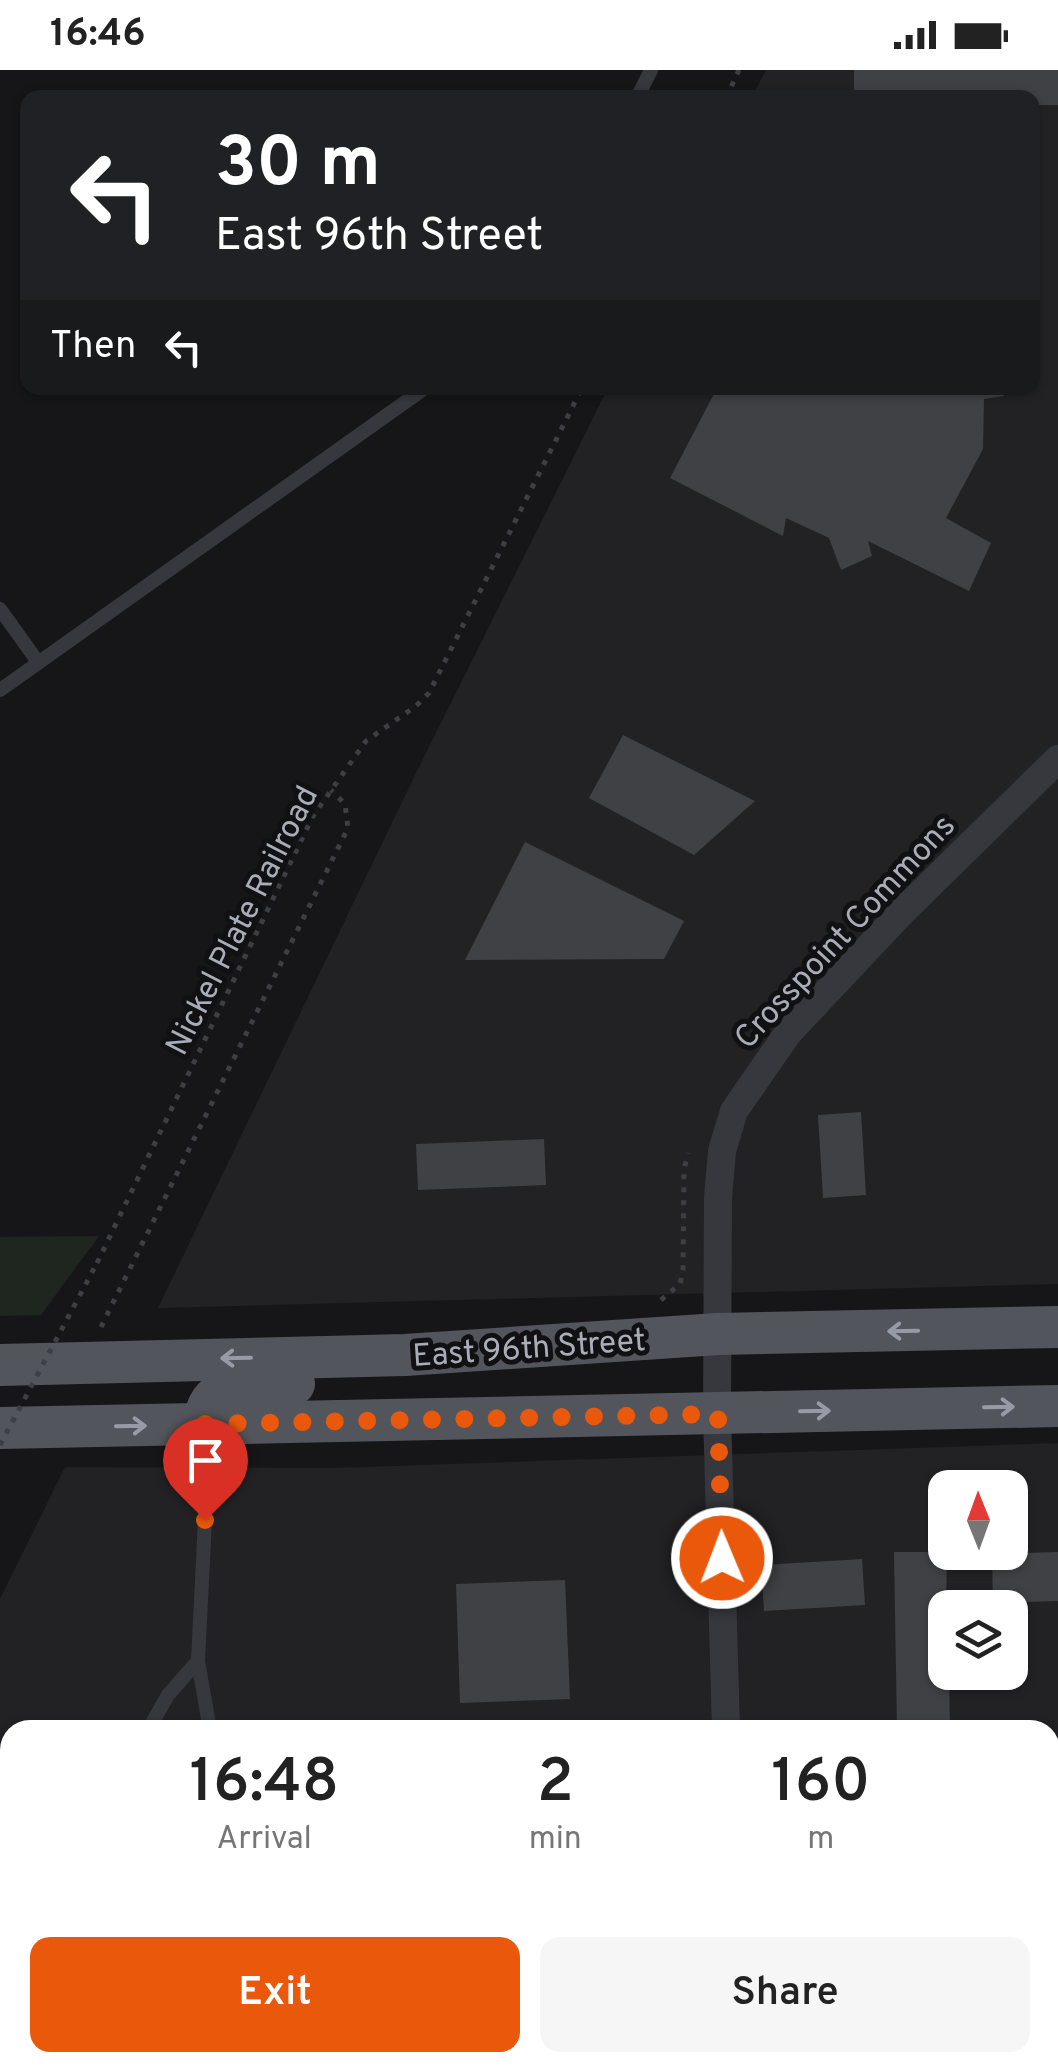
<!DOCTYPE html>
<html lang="en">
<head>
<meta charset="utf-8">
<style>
	:root { --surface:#fff; --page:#f6f6f6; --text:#222; --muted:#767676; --accent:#ea580c }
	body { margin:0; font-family:Overpass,sans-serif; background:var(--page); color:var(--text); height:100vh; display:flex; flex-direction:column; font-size:38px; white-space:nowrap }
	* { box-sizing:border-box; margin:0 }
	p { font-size:32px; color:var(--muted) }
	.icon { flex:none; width:55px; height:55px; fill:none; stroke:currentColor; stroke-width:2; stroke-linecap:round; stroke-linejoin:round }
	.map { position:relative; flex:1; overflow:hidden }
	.sheet { position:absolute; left:0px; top:1650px; width:1060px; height:352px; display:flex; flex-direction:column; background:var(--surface); border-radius:30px 30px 0 0; box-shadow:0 2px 8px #0004 }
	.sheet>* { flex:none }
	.banner { position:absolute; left:20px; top:20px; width:1020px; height:305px; border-radius:20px; box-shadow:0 2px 8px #0004; background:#202124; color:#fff; overflow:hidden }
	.needle { width:65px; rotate:359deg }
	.controls { position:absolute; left:928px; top:1400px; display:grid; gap:20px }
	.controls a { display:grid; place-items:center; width:100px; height:100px; border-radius:20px; background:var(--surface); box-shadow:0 2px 8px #0004; font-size:50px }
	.pin { position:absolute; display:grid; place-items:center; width:85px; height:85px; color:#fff; margin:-102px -42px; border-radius:50% 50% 50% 0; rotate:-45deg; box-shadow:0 0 10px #0007 }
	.pin .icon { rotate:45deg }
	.me { position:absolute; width:110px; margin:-55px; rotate:359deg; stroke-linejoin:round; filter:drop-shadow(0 0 8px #0008) }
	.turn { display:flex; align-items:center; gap:35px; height:210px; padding:0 30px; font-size:45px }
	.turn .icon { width:130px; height:130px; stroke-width:2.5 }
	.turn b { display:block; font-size:70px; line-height:85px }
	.then { display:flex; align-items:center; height:95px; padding:0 30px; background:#0003; gap:20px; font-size:38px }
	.eta { display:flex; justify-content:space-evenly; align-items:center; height:170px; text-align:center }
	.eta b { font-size:60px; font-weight:600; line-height:70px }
	.cta { display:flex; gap:20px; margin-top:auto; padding:20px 30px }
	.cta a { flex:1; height:115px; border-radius:20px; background:var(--accent); color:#fff; font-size:40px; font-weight:600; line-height:115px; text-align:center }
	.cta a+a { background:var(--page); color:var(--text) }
	.status { display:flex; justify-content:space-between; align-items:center; height:70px; padding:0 50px; background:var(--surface); direction:ltr }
	.status svg { height:28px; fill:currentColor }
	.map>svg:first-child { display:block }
</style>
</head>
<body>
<div class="status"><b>16:46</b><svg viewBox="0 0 49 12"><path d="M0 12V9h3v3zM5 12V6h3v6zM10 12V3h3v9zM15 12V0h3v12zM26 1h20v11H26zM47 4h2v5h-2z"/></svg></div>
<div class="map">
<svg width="1058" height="2001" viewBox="0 0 1058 2001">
	<rect width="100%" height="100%" fill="#161618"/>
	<g fill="#222225" fill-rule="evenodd">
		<polygon points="766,0 1058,0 1058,1214 158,1238 417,701 608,318 1032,318 1032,28 752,27"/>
		<path d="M1058,1373V2001H0V1529L65,1397L334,1398ZM945,1418H1010V1482H945ZM945,1538H1010V1602H945ZM10,1660H1050V1992H10Z"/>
	</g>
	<polygon fill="#1e261f" points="99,1166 41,1245 0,1246 0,1167"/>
	<g fill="#404145">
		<polygon points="854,0 1058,0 1058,35 1032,35 1032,28 854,28"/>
		<polygon points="717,318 1003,318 1004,326 984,329 983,379 946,448 991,473 969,521 868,471 872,486 841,500 829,468 786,448 783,466 670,408"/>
		<polygon points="623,665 755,731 694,785 589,728"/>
		<polygon points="525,772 684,851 664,889 465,890"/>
		<polygon points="861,1042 866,1125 823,1128 818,1045"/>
		<polygon points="544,1069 546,1115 418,1120 416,1074"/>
		<polygon points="894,1482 947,1482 945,1602 949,1602 950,1660 897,1660"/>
		<polygon points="1058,1482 1058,1531 993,1533 992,1484"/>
		<polygon points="862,1489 865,1535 764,1541 761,1495"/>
		<polygon points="565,1510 570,1629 460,1633 456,1514"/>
		<polygon points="0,1875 10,1880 10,1992 129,1992 128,1996 138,2001 0,2001"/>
		<rect x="374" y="1992" width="155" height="9"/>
	</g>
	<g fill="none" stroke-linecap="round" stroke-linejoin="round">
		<g stroke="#3d3f44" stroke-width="5" stroke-dasharray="5 8" stroke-linecap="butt">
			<polyline points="726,28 739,0"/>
			<polyline points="97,1193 313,746 366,671 416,636 429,623 582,318"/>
			<polyline points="661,1230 680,1214 683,1200 684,1100 688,1083"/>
			<polyline points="101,1257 348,758 345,734 331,720"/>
		</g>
		<g stroke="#37383d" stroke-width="14">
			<polyline points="637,28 651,0"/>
			<polyline points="0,539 38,592"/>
			<polyline points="0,620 425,318"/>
			<polyline points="198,1591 210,1660"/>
			<polyline points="148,1660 168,1625 198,1591 205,1450 204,1360"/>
			<polyline points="370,1992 370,2001"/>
			<polyline points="568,1992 568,2001"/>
			<polyline points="659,1992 660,2001"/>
			<polyline points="221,2001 222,1992"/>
		</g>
		<g stroke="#37383d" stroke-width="28">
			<polyline points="726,1660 717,1343 718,1128 722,1081 734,1041 788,963 902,842 1058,689"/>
			<polyline points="1050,1774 1058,1774"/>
			<polyline points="733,1992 733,2001"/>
		</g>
		<g stroke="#53555c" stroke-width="42">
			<polyline points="0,1295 405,1285 718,1264 1058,1257"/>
			<path d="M204,1354C208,1304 258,1319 294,1314"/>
			<polyline points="0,1358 1058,1336"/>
		</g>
		<polyline stroke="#3d3f44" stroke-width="5" stroke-dasharray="5 8" stroke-linecap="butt" points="0,1375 97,1193"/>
	</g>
	<defs><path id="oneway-shaft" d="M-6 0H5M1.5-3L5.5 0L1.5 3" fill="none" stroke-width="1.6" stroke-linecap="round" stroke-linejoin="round" transform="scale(2.5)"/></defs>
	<g stroke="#979ba6">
		<use href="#oneway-shaft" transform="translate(903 1261) rotate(179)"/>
		<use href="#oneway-shaft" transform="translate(236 1288) rotate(179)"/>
		<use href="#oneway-shaft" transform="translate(999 1337) rotate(-1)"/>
		<use href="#oneway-shaft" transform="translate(815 1341) rotate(-1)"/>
		<use href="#oneway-shaft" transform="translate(131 1356) rotate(-1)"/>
	</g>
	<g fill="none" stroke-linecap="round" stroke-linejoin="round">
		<polyline stroke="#ea580c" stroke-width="18" stroke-dasharray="0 32.4" points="205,1450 204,1354 718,1344 722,1488"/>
	</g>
	<g text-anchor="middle" stroke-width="10" stroke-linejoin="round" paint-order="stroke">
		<g font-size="32" fill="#a8adb8" stroke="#111113">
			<text transform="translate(241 850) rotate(-63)" y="11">Nickel Plate Railroad</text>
			<text transform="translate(844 861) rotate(-47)" y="11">Crosspoint Commons</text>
			<text transform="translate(529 1277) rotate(-4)" y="11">East 96th Street</text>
		</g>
	</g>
</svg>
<div class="controls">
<a><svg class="needle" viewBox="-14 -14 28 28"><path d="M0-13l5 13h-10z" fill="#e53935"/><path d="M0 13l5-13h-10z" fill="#767676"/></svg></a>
<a><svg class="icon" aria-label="layers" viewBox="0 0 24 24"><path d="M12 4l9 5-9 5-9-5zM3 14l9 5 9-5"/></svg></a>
</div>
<div class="pin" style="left:205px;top:1450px;background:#d93025"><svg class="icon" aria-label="arrive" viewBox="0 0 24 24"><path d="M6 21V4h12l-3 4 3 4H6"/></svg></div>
<svg class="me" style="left:722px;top:1488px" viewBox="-20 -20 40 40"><circle r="17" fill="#ea580c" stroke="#fff" stroke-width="3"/><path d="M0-11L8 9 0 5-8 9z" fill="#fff"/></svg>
<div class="banner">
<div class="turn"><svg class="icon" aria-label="left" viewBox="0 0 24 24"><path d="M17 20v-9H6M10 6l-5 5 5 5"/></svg><div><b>30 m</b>East 96th Street</div></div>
<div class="then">Then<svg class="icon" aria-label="left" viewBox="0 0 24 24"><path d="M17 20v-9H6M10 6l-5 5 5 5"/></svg></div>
</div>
<section class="sheet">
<div class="eta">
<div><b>16:48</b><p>Arrival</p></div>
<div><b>2</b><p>min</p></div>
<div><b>160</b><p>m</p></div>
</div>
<div class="cta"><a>Exit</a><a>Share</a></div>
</section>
</div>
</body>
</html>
